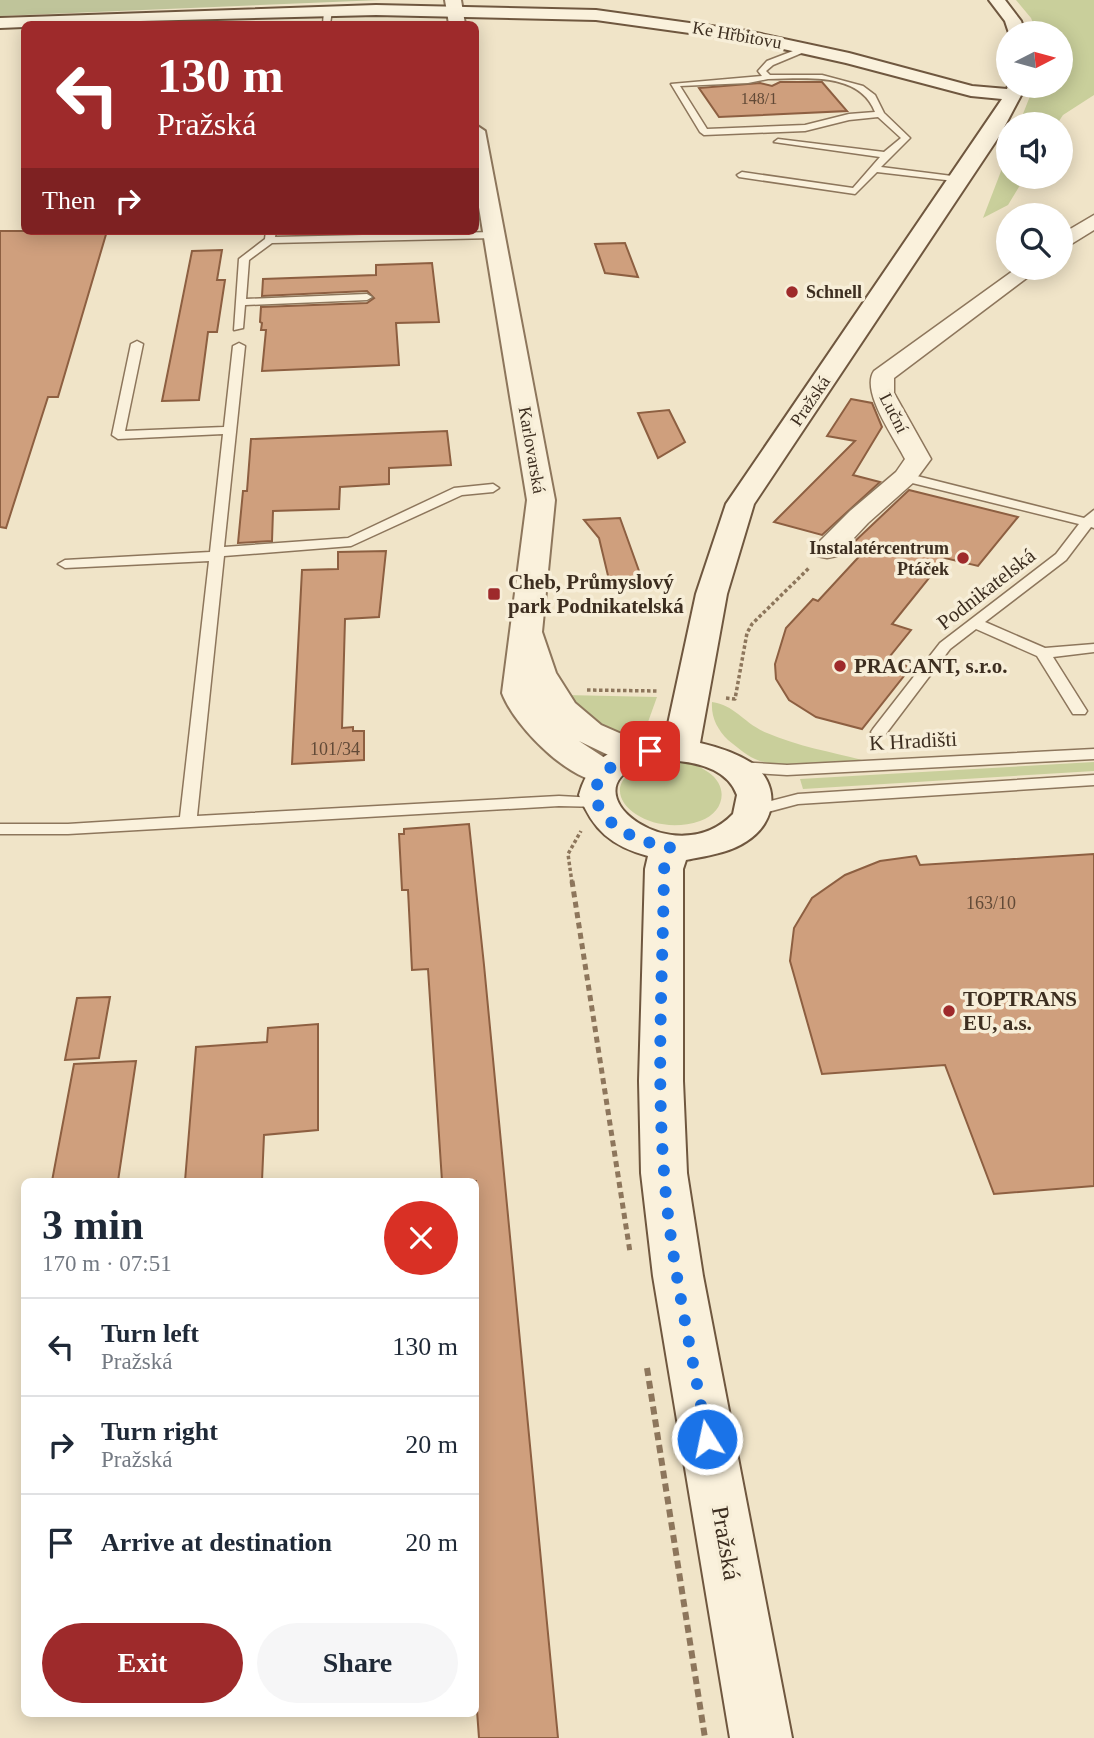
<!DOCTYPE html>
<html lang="en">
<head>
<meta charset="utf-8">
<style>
	:root { --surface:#fff; --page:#f6f6f7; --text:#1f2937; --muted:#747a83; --line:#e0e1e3; --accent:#9e2a2b }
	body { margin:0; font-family:"Times New Roman",serif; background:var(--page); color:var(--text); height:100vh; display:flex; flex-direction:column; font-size:26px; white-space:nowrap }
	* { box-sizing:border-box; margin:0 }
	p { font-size:23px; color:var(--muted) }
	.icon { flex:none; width:38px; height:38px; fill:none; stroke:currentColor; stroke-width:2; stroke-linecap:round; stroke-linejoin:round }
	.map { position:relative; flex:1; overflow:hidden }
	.sheet { position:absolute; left:21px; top:1178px; width:458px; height:539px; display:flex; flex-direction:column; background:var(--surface); border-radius:10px; box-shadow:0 4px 18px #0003 }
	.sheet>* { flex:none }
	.banner { position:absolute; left:21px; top:21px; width:458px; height:214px; border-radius:10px; box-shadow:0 4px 18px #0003; background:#9e2a2b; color:#fff; overflow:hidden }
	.needle { width:46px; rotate:84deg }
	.tools { position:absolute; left:996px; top:21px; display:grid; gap:14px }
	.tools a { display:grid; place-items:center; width:77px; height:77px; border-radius:50%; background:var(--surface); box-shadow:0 4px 18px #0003; font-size:35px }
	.pin { position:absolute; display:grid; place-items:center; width:60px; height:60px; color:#fff; margin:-30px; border-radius:14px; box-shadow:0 4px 10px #0006 }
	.me { position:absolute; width:77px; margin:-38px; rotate:350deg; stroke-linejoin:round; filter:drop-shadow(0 0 5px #0008) }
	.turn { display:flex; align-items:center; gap:24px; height:147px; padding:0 21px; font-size:32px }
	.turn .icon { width:91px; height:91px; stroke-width:2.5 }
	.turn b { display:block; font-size:49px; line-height:60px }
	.then { display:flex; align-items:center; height:66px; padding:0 21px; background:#0003; gap:14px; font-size:26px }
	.round { display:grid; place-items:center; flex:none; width:74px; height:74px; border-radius:37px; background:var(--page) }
	.headline { display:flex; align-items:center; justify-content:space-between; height:119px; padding:0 21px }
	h1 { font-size:42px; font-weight:700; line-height:52px }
	.cta { display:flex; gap:14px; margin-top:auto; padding:14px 21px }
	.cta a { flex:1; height:80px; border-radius:42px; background:var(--accent); color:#fff; font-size:28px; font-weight:700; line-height:80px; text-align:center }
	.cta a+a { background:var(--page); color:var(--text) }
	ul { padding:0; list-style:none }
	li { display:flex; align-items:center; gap:21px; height:98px; padding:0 21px; border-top:2px solid var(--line) }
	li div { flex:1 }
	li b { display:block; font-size:26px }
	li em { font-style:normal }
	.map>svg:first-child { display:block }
</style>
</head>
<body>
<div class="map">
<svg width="1094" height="1738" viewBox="0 0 1094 1738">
	<rect width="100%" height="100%" fill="#f0e4c8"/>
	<g fill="#c9cf9b">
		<polygon points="1016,0 1094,0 1094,95 1063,115 1057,124 1019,124 1034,86 1060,86 1060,33 1037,33 1031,18"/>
		<polygon points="1008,153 1008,177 1025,177 1008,205 983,218"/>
		<polygon points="565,695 657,697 648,722 643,728 622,733 594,724"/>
		<path d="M712,702C735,705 743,723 767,733C797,746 831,752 862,760C830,762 791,770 760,761C748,757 738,748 728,740C717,729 711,717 712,702Z"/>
		<path d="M661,761C677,761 694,762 708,772C730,787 724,813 700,821C638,842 577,778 661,761Z"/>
		<polygon points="1094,762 1094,771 803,789 800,779"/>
	</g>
	<polygon fill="#bfc49a" points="0,0 381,0 0,16"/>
	<g fill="#cf9f7d" stroke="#8d5f41" stroke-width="2">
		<polygon points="780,82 822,82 847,111 719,117 699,88 760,83 772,86"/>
		<polygon points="0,231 107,231 58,397 48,397 6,528 0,527"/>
		<polygon points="625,243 638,277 605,273 595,244"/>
		<polygon points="222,250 217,280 225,280 217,332 208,332 199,400 162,401 192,251"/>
		<polygon points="432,263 439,322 396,323 399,365 262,371 266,330 261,330 262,323 260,322 261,307 367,303 374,298 367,291 262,296 263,279 376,275 376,265"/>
		<polygon points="851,399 872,403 882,427 853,475 880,482 822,535 774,522 855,441 827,436"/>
		<polygon points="669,410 685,442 658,458 638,413"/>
		<polygon points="447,431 451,465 389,468 389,484 340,487 339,509 273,511 272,541 238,543 243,491 247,491 251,439"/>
		<polygon points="909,490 1018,517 978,566 945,558 892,624 911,630 887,660 911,667 862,729 816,717 789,700 776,679 775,664 786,628 813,599 818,601 867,548 852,544"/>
		<polygon points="620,518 643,582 610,584 599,538 584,520"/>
		<polygon points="386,551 379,617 345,619 342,728 353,727 353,731 364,731 364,760 292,764 302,570 338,569 338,552"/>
		<polygon points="469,824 484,965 558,1738 479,1738 476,1697 476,1181 442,1181 428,969 412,970 408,890 402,890 399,834 404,834 404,829"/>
		<polygon points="1094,854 1094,1186 994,1194 945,1065 822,1074 790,961 794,928 812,898 845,875 880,861 916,856 920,865"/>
		<polygon points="110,997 99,1058 65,1060 77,998"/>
		<polygon points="318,1024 318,1130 264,1135 262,1181 185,1181 196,1047 267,1042 268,1028"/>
		<polygon points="136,1061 118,1181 52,1181 74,1064"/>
	</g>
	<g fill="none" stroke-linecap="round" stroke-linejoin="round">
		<defs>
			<g id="service">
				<polygon points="328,9 332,11 330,24 323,24 324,11"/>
				<path d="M806,46L809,50L773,65L766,71L770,75H822L863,86L875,95L884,113L910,138L881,167L960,177L963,178V182L877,172L855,194L739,177L737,175L742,172L853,188L880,157L774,142L778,139L884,152L901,138L878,117L849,120L805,131L704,135L700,132L671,84L762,76L758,71L767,61ZM768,79C804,79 859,71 875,112L849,114L805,125L707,129L680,86L748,83Z"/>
				<polygon points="266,231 276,231 275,237 494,232 499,235 494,238 272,243 249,260 246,299 367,294 372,297 367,300 245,305 243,328 234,330 239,259 265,239"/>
				<polygon points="137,341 143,344 125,431 224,427 233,346 239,343 245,346 224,547 348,538 454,488 493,484 499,488 493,492 462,495 351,546 224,556 197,816 559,796 597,798 605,803 603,807 559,806 68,834 0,834 0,824 68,824 180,817 209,561 65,568 58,564 65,560 210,552 223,434 118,439 112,435 131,344"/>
				<polygon points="905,473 1084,518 1094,510 1094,528 1091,527 1066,560 985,622 1045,648 1094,644 1094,652 1053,657 1087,711 1085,714 1073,714 1037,656 976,629 950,649 885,735 873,735 871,732 873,729 940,643 1056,554 1079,524 900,480 900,474"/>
				<polygon points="1094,749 1094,759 787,775 738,772 730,767 738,762 787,765"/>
				<polygon points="1094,775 1094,785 798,804 753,816 745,811 747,807 798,794"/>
			</g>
			<g id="minor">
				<polygon points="1094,215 1094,230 1060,251 1060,235"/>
				<path d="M1017,268H1040L894,378V393L931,459L914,482L868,523L837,556L827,558L817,556L813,550L817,544L850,511L896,472L905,459C895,439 860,391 874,371Z"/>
			</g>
			<g id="tertiary">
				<polygon points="445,0 461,0 465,24 449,24"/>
				<path d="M476,125L485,131L555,500L542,632L556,673L575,703L601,725L649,746L654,754L649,762L636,765L623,762L579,741L617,766L622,774L617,782C578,792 515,728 502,693L527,500L476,189Z"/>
			</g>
			<g id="secondary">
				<polygon points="989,0 1005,0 1021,21 1025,33 1009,33 1005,21"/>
				<path d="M376,5L596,10L747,31L849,53L972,86L1007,89L1008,86H1026L1000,135L754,504L727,594L700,743C717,747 734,752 750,762C781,783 777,822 747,841C730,853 705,856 686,860L683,869V1081L687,1173L703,1276L792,1738H730L653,1276L641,1173L639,1081L645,869L648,856C611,846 593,830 579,795C592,748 623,748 665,738L696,594L726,504L1002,99L971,96L846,63L747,41L596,20L376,15L24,24V27L0,28V18ZM665,760C692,761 727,767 737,795L733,814C675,874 569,793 638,766C647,763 656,762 665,760Z"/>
			</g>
		</defs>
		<use href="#service" stroke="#8d765c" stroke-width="3"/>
		<use href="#minor" stroke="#8d765c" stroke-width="3"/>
		<use href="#tertiary" stroke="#8d765c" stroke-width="4"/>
		<use href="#secondary" stroke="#6f573f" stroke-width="4"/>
		<g stroke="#8d765c" stroke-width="3.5" stroke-dasharray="3.5 2.5" stroke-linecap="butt">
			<polyline points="587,690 658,691"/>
			<polyline points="726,698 735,699 747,633 752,624 809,568"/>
			<polyline points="572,883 568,854 581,831"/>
		</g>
		<polyline stroke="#8d765c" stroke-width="5" stroke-dasharray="6 4.5" stroke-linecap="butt" points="572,881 630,1252"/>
		<polyline stroke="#8d765c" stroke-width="6" stroke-dasharray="8 5" stroke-linecap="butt" points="647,1368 705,1738"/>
		<use href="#service" fill="#faf1dc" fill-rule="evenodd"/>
		<use href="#minor" fill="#faf1dc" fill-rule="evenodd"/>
		<use href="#tertiary" fill="#faf1dc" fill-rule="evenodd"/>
		<use href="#secondary" fill="#faf1dc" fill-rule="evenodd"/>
	</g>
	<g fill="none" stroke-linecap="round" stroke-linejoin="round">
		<path stroke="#1a73e8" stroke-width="12" stroke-dasharray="0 21.6" d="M650,751C558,773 595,836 670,847L664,869C663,970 656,1071 664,1172C670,1261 692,1351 707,1439"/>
	</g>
	<g fill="#9e2a2b" stroke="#f7eed8" stroke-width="2.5">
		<circle cx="792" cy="292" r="7"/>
		<circle cx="963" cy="558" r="7"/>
		<rect x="487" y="587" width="14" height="14" rx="3.5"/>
		<circle cx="840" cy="666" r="7"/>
		<circle cx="949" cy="1011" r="7"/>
	</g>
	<g text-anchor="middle" stroke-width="7" stroke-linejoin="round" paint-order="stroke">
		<g font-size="16" fill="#624a37">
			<text x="759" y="104">148/1</text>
		</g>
		<g font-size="18" fill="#3d2e20" stroke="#f7eed8">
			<text transform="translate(737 35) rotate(10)" y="6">Ke Hřbitovu</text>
			<text transform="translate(810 401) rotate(-56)" y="6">Pražská</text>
			<text transform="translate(894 413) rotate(63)" y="6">Luční</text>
			<text transform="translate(532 450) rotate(80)" y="6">Karlovarská</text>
		</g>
		<g font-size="18" font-weight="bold" fill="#3d2e20" stroke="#f7eed8" text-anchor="start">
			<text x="806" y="298">Schnell</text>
			<text x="949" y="554" text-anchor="end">Instalatércentrum<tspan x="949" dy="21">Ptáček</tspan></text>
		</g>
		<g font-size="18" fill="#624a37">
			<text x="335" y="755">101/34</text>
			<text x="991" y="909">163/10</text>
		</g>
		<g font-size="21" font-weight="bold" fill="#3d2e20" stroke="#f7eed8" text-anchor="start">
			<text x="508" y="589">Cheb, Průmyslový<tspan x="508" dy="24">park Podnikatelská</tspan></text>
			<text x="854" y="673">PRACANT, s.r.o.</text>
			<text x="963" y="1006">TOPTRANS<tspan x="963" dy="24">EU, a.s.</tspan></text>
		</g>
		<g font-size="21" fill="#3d2e20" stroke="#f7eed8">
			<text transform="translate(986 589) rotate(-38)" y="7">Podnikatelská</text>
			<text transform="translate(913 741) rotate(-3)" y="7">K Hradišti</text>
		</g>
		<g font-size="24" fill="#3d2e20" stroke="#f7eed8">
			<text transform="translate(726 1543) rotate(80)" y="8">Pražská</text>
		</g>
	</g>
</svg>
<div class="tools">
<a><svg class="needle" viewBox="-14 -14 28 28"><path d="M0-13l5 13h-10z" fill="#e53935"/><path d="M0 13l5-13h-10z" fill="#747a83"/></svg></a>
<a><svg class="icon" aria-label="sound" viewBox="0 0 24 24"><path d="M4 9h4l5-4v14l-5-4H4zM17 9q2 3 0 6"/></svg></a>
<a><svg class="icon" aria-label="search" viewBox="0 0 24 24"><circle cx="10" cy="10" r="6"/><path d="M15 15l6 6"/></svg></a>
</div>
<div class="pin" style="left:650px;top:751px;background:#d93025"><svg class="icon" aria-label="arrive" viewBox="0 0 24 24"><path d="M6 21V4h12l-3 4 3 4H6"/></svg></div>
<svg class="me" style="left:707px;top:1439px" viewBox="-20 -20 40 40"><circle r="17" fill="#1a73e8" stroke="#fff" stroke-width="3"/><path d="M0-11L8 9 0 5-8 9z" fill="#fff"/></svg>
<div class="banner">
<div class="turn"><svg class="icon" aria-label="left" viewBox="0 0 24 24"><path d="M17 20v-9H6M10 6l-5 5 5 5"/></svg><div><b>130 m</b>Pražská</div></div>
<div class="then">Then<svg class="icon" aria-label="right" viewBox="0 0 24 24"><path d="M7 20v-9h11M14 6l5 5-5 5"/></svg></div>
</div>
<section class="sheet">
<div class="headline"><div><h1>3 min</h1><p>170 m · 07:51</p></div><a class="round" style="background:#d93025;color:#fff"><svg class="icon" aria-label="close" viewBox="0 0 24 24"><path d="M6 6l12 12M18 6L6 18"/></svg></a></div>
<ul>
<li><svg class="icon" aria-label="left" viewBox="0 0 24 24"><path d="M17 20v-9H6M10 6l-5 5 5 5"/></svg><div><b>Turn left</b><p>Pražská</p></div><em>130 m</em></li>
<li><svg class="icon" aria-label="right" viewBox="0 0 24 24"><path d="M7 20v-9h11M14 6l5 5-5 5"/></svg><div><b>Turn right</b><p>Pražská</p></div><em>20 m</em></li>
<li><svg class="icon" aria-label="arrive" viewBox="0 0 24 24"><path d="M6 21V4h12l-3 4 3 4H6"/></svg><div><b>Arrive at destination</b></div><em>20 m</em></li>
</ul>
<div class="cta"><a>Exit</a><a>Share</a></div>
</section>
</div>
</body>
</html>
